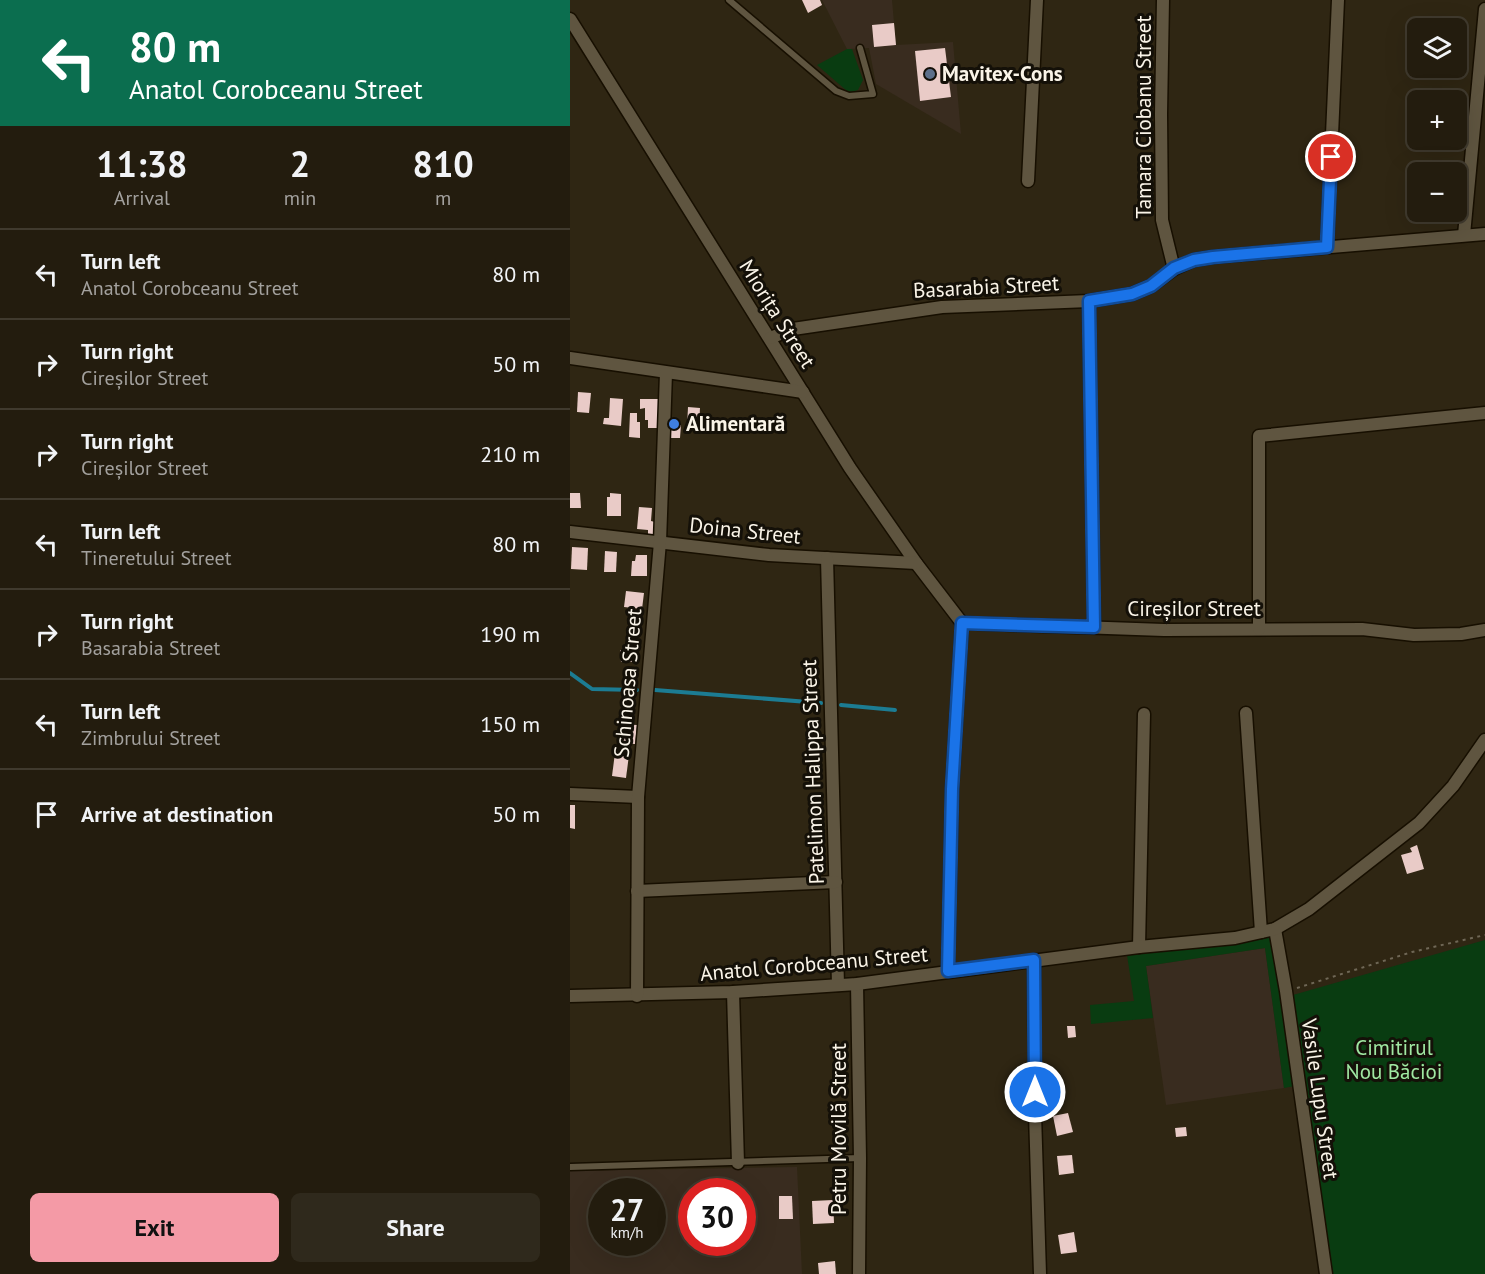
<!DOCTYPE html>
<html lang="en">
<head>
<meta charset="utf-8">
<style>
	:root { --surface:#231c0e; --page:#2f291c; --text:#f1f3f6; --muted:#a3a19e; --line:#403a2e; --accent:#f49aa6 }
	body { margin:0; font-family:"PT Sans",sans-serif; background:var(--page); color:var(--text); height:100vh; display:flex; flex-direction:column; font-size:22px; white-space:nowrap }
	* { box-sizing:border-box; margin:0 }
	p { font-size:20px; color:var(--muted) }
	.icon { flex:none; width:33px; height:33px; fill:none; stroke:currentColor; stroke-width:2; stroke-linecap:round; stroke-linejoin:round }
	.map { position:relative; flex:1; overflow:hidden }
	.panel { display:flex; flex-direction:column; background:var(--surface); width:570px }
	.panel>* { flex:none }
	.guide { background:#0b6e4f; color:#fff; overflow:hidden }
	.buttons { position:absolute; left:837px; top:18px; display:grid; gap:12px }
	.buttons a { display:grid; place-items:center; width:60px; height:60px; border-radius:9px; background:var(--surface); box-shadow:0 6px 24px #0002,0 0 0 2px var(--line); font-size:30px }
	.speed { position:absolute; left:18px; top:1178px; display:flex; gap:12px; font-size:30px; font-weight:700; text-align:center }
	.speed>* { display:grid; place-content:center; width:78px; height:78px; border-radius:50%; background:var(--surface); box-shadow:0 6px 24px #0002,0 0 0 2px var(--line); line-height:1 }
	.speed small { font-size:15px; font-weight:400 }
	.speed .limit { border:9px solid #d22; background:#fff; color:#111 }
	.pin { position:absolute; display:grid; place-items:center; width:51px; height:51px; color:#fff; margin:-26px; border:3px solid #fff; border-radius:50%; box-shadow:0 2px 6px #0007 }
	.me { position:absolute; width:66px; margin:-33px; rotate:0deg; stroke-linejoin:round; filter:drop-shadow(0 0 4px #0008) }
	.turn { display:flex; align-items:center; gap:21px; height:126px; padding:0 30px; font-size:27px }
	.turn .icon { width:78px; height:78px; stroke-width:2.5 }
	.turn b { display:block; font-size:42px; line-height:51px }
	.eta { display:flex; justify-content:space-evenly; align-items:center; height:102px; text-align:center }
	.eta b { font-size:36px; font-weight:800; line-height:42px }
	.cta { display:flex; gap:12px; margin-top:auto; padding:12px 30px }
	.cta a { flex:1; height:69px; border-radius:9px; background:var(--accent); color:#111; font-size:24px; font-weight:800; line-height:69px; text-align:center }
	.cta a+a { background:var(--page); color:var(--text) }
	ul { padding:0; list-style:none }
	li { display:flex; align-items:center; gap:18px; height:90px; padding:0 30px; border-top:2px solid var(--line) }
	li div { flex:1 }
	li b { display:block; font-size:22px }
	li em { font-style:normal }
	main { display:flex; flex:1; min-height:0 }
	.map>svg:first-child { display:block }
</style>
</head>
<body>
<main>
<section class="panel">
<div class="guide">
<div class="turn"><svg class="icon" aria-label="left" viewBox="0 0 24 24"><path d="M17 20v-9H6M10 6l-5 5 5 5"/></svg><div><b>80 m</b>Anatol Corobceanu Street</div></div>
</div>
<div class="eta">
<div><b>11:38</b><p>Arrival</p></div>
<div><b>2</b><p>min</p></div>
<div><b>810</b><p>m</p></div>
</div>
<ul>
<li><svg class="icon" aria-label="left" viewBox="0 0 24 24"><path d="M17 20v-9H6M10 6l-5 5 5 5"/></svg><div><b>Turn left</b><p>Anatol Corobceanu Street</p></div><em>80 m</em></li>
<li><svg class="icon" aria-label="right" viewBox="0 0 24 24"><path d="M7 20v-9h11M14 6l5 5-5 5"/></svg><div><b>Turn right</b><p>Cireșilor Street</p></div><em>50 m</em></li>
<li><svg class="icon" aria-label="right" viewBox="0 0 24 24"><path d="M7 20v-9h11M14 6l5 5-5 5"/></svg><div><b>Turn right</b><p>Cireșilor Street</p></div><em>210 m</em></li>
<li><svg class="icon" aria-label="left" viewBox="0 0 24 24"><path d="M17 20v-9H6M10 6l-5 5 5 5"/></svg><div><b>Turn left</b><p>Tineretului Street</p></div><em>80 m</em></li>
<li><svg class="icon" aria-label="right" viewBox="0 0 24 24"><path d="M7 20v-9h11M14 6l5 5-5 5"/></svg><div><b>Turn right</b><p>Basarabia Street</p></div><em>190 m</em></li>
<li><svg class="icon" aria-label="left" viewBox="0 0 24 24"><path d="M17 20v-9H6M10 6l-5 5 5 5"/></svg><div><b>Turn left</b><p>Zimbrului Street</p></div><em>150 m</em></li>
<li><svg class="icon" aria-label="arrive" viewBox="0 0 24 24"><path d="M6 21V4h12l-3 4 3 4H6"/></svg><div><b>Arrive at destination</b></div><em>50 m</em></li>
</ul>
<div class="cta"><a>Exit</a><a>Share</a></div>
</section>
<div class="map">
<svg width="915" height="1274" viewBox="0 0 915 1274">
	<rect width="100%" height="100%" fill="#2f2613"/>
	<g fill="#392c1f" fill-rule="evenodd">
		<polygon points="252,0 322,0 326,45 383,42 391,134 306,84 299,48 277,49"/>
		<polygon points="695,948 714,1088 596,1105 576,966"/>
		<path d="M227,1167L232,1274H0V1171ZM32,1191H82V1242H32ZM122,1191H172V1242H122Z"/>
	</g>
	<g fill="#093c11">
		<polygon points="277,49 282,49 293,80 288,90 282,92 277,91 247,65"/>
		<polygon points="701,935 725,1086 714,1088 695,948 576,966 583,1018 521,1024 520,1005 564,1001 557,955 660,942"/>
		<polygon points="915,940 915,1274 763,1274 723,995"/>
	</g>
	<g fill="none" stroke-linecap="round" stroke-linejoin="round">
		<g stroke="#1c7c93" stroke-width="4">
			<polyline points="0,673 22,689 67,690"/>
			<polyline points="85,690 251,703"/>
			<polyline points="271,705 325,710"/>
		</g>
	</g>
	<g fill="#e9cbc7">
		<polygon points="232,0 250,0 252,5 238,13"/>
		<polygon points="324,23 326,45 304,47 302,25"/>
		<polygon points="375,48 381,97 350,101 345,51"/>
		<polygon points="8,392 21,393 19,413 7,412"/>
		<polygon points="40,398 53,399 51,426 33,424 34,418 39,418"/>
		<polygon points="70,399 88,399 89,428 78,428 78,420 75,420 75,408 70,409"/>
		<polygon points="118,407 130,408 129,427 117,427"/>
		<polygon points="60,413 67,413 67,422 70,422 70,438 59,437"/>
		<polygon points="101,419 108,419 108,425 111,425 110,438 100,438"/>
		<polygon points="0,493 10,493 11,508 0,508"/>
		<polygon points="40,493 51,494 51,516 37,516 37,497 40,497"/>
		<polygon points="69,507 82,508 81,521 85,522 84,535 78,535 78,530 67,529"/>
		<polygon points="2,547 18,548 17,570 1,569"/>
		<polygon points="35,551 47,552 46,572 34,572"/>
		<polygon points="66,555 77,555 77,576 61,576 62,561 65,561"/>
		<polygon points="56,591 74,593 72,609 54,607"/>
		<polygon points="55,644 66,644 66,662 51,662 50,650 55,650"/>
		<polygon points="50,724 67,725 65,744 49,743"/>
		<polygon points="45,753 59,755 56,778 42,776"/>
		<polygon points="0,805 5,805 5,829 0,828"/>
		<polygon points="847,845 854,869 837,874 831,855 842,852 840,848"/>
		<polygon points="497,1026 505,1026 506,1037 498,1038"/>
		<polygon points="498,1113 503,1132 487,1136 483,1116"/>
		<polygon points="616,1127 617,1136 606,1137 605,1128"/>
		<polygon points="502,1155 504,1173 489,1175 487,1156"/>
		<polygon points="209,1196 222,1196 223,1219 209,1219"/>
		<polygon points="263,1200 264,1223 243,1224 242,1201"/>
		<polygon points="504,1232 507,1252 491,1254 488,1235"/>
		<polygon points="265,1261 266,1274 249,1274 248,1263"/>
	</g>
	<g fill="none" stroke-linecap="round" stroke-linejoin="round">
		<defs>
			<g id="service">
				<polyline points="159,0 266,91 279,96 303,94 290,48"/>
				<polyline points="0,1167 290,1158"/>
			</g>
			<g id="minor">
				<polyline points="593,0 591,114 592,220 604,269"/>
				<polyline points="0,19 280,468 346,563 392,623"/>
				<polyline points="458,181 467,0"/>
				<polyline points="894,235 915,9"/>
				<polyline points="757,247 768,0"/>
				<polyline points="519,301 524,627"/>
				<polyline points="200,338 223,329 372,307 519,301 562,294 581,286 604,269 624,260 643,257 915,234"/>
				<polyline points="0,358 233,392"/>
				<polyline points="0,532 199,555 346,563"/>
				<polyline points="257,558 268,985"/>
				<polyline points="392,623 594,630 792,629 844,635 891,634 915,630"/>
				<polyline points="689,629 689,436 915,413"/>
				<polyline points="676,713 691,932"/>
				<polyline points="0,794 68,797"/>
				<polyline points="67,891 266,882"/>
				<polyline points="705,929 716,991 756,1274"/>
				<polyline points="569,947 574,714"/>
				<polyline points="464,960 465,1114 470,1274"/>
				<polyline points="378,971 382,789 392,623"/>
				<polyline points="287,984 290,1158 289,1274"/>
				<polyline points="163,992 168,1163"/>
				<polyline points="0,996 163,992 287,984 569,947 665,938 705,929 739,909 849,823 883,786 915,740"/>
				<polyline points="67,996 68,797 90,542 96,373"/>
			</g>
		</defs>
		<use href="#service" stroke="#170f00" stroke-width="9"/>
		<use href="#minor" stroke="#170f00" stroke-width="15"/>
		<polyline stroke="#6f6756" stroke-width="2" stroke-dasharray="3 4.5" stroke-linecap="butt" points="727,988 842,952 915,935"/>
		<use href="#service" stroke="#5f5540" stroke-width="6"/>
		<use href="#minor" stroke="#5f5540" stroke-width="12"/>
	</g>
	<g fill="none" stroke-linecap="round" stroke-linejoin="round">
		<defs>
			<polyline id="route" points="465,1092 464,960 378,971 382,789 392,623 524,627 519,301 562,294 581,286 604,268 624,260 643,257 757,247 761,157"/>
		</defs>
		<use href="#route" stroke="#114b97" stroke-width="15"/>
		<use href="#route" stroke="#1a73e8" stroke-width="10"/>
	</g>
	<circle fill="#5c6f8a" stroke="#141008" stroke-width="2" cx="360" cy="74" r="6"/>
	<circle fill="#3f7fe0" stroke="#141008" stroke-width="2" cx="104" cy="424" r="6"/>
	<g text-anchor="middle" stroke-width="6" stroke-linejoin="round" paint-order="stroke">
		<g font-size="21" font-weight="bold" fill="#faf4e8" stroke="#141008" text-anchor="start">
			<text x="372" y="81">Mavitex-Cons</text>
			<text x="116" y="431">Alimentară</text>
		</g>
		<g font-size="21" fill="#faf4e8" stroke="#141008">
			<text transform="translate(574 117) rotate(-90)" y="7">Tamara Ciobanu Street</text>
			<text transform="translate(416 287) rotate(-3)" y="7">Basarabia Street</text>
			<text transform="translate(207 314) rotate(58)" y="7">Miorița Street</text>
			<text transform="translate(175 531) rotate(6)" y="7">Doina Street</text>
			<text x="624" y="616">Cireșilor Street</text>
			<text transform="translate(58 683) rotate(-85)" y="7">Schinoasa Street</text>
			<text transform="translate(243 772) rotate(-92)" y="7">Patelimon Halippa Street</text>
			<text transform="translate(244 964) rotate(-5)" y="7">Anatol Corobceanu Street</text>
			<text transform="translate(750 1099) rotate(82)" y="7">Vasile Lupu Street</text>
			<text transform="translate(269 1129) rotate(-90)" y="7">Petru Movilă Street</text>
		</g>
		<g font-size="21" fill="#a0e8a2" stroke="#141008">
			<text x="824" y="1055">Cimitirul<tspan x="824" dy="24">Nou Băcioi</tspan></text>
		</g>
	</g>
</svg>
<div class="buttons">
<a><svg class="icon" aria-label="layers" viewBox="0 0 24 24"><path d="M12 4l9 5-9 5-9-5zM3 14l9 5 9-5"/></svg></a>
<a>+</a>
<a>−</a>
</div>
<div class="speed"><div>27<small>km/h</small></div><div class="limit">30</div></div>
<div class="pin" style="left:761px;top:157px;background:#d93025"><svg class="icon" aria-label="arrive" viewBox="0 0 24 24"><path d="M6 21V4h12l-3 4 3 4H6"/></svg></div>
<svg class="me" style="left:465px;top:1092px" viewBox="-20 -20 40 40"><circle r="17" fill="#1a73e8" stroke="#fff" stroke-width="3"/><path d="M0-11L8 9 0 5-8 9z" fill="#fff"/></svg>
</div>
</main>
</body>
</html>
